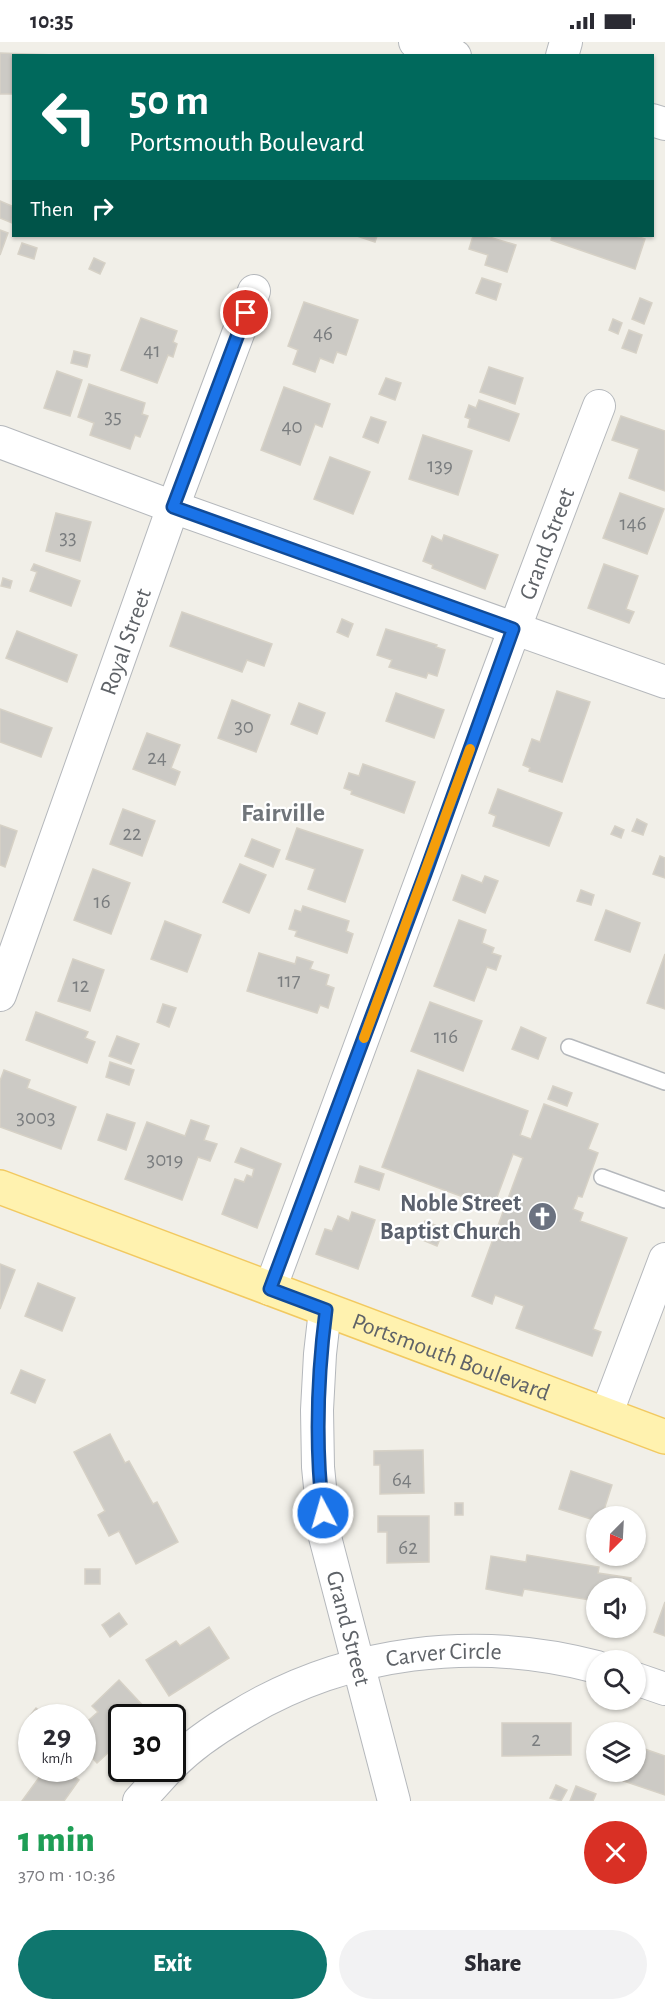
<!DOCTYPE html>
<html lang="en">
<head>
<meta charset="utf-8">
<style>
	:root { --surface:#fff; --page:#f2f2f3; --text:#2b2b33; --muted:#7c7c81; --accent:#0f766e }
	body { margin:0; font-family:"Alegreya Sans",sans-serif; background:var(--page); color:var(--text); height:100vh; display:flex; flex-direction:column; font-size:22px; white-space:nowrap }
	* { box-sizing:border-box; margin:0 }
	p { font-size:20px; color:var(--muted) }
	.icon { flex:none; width:33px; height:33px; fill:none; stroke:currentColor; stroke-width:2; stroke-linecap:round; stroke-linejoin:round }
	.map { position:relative; height:1759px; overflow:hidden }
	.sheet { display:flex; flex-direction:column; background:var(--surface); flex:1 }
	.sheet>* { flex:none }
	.top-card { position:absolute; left:12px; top:12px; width:642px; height:183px; border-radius:0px; box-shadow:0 2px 4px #0004; background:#00695c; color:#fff; overflow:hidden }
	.needle { width:39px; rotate:204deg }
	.tools { position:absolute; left:586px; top:1464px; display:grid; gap:12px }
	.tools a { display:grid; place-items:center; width:60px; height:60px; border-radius:50%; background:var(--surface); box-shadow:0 2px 4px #0004; font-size:30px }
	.speed { position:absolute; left:18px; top:1662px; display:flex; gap:12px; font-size:30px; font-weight:700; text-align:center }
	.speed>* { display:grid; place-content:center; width:78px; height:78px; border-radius:50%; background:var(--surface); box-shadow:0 2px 4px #0004; line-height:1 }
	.speed small { font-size:15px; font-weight:400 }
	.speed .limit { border:3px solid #111; border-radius:9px; background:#fff; color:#111 }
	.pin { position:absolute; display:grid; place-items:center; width:51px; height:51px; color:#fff; margin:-26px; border:3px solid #fff; border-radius:50%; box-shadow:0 2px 6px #0007 }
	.me { position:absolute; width:66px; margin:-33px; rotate:354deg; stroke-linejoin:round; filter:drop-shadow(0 0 4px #0008) }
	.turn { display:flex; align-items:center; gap:21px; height:126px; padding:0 18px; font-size:27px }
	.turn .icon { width:78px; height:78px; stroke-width:2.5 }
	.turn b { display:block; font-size:42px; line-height:51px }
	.then { display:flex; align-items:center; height:57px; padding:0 18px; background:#0003; gap:12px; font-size:22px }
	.round { display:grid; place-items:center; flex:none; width:63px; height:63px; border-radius:32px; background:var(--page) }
	.head { display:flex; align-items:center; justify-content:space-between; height:102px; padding:0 18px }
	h1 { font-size:36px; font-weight:800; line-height:45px; color:#1e9e55 }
	.button { display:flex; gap:12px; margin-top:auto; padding:12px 18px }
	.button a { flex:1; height:69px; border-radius:36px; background:var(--accent); color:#fff; font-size:24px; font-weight:800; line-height:69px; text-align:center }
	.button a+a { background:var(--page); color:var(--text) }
	.status { display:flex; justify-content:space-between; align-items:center; height:42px; padding:0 30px; background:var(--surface); direction:ltr }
	.status svg { height:16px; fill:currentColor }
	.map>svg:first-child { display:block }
</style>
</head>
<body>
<div class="status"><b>10:35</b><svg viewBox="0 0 49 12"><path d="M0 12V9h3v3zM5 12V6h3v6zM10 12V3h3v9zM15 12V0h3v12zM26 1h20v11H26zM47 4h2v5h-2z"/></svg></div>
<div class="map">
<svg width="665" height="1759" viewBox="0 0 665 1759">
	<rect width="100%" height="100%" fill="#f1efe8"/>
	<g fill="#cccac5" stroke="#d6d1c6" stroke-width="1.5">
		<polygon points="0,11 55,13 55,14 14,14 14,52 0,52"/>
		<polygon points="0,159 14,165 12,181 0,176"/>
		<polygon points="0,188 8,191 0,213"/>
		<polygon points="357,194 377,194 375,200"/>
		<polygon points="473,194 486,194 516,203 507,230 485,223 488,213 469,207"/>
		<polygon points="552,194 636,194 645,197 635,227 551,198"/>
		<polygon points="22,201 37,206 34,217 18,212"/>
		<polygon points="94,216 105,221 100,232 89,227"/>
		<polygon points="482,236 501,242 496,258 476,251"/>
		<polygon points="640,256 652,261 644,282 632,277"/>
		<polygon points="304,260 358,278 346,313 337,310 333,321 320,316 315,330 293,322 298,308 288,304"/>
		<polygon points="141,276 177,289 173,300 177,302 173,315 168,313 157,341 121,328"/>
		<polygon points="613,277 622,281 618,292 609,288"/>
		<polygon points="629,288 642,293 636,311 622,306"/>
		<polygon points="74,309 90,313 87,325 71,321"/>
		<polygon points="489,325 523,336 515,362 480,350"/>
		<polygon points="57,329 82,338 70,374 44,366"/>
		<polygon points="386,336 401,341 395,358 379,352"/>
		<polygon points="89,342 145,361 142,372 148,374 140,395 135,393 130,407 90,393 94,381 78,375"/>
		<polygon points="284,345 330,362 322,385 315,382 300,423 261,408"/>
		<polygon points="479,358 519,372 509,399 468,385 470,377 465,375 469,363 476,366"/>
		<polygon points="621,374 665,389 665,449 629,436 639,407 612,398"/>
		<polygon points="371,375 386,380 378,401 363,395"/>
		<polygon points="423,393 472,409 458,453 409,437"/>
		<polygon points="330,415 370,430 353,472 314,457"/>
		<polygon points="620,451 664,467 647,512 603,496"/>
		<polygon points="56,471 91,480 80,519 46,509"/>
		<polygon points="444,493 498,513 485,547 432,526 433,523 423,519 432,494 442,499"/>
		<polygon points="34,522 80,539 71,564 30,549 37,530 31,528"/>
		<polygon points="604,522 638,534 626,567 634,570 629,581 588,566"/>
		<polygon points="3,536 12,539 10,546 1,544"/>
		<polygon points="182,570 272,602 264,624 247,618 242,630 170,604"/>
		<polygon points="342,577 353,582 348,595 337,590"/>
		<polygon points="386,587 437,603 436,605 445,608 437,634 428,631 426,636 389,625 392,618 377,613"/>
		<polygon points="17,589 77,613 67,640 6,616"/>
		<polygon points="557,649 590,660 562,740 529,729 530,726 523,723 532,697 540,700"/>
		<polygon points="396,651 444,668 434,696 386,679"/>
		<polygon points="232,658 270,673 256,710 218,696"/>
		<polygon points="299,661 325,671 317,692 291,682"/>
		<polygon points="0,667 52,686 41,715 0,700"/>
		<polygon points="147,691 180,703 171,726 180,730 175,743 133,727"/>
		<polygon points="363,722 415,740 404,771 351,752 352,749 344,746 349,731 359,734"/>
		<polygon points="498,747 562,771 549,804 493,784 496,774 489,771"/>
		<polygon points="123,767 155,779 142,814 110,802"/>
		<polygon points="637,777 647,782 643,793 632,789"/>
		<polygon points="0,783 17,789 5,825 0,823"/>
		<polygon points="615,784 624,788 621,796 611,792"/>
		<polygon points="297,786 363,808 345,860 308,847 315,827 286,817"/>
		<polygon points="252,797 280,808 273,825 245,814"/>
		<polygon points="660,814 665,816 665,836 653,832"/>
		<polygon points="240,822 266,833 249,871 223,860"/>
		<polygon points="93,827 130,841 111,892 74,878"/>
		<polygon points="462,833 482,841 485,834 498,839 485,871 453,858"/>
		<polygon points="581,848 594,853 591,863 577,859"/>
		<polygon points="303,864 349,879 346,889 353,892 347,911 295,894 297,889 289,887 295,868 301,870"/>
		<polygon points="606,868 640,881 630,910 595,898"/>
		<polygon points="459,878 486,888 482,901 494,906 492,911 501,914 496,928 487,925 474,959 434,944"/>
		<polygon points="165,879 201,893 187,930 151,917"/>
		<polygon points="259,911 295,922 297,915 313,920 310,927 329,933 326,943 334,946 328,966 320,963 317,971 247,949"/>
		<polygon points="665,912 665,967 647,961"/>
		<polygon points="73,917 104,928 90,969 58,959"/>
		<polygon points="430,960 482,979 463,1029 411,1009"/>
		<polygon points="163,962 176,966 169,985 157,980"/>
		<polygon points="36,970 88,990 85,996 95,1000 87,1021 26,998"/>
		<polygon points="521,985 546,996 538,1017 512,1007"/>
		<polygon points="117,994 139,1002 131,1022 109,1014"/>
		<polygon points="110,1020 134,1028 129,1043 106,1035"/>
		<polygon points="4,1028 30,1038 27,1046 76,1065 61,1107 0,1085 0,1039"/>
		<polygon points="418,1028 528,1069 520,1093 531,1097 544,1062 598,1082 588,1107 598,1111 582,1155 578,1154 573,1167 583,1171 580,1179 627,1196 593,1287 601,1290 592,1314 516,1286 524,1264 495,1253 492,1262 472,1254 523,1116 513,1112 493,1166 382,1125"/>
		<polygon points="553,1044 572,1051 567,1064 548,1057"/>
		<polygon points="107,1072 135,1081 126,1108 98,1098"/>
		<polygon points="191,1078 209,1084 204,1098 217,1102 210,1119 198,1115 182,1158 125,1137 147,1080 185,1094"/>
		<polygon points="241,1106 281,1122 257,1186 222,1172 235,1137 244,1140 247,1133 252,1135 254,1127 235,1120"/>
		<polygon points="360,1124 384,1132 379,1148 355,1140"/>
		<polygon points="352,1170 375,1178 358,1227 316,1212 325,1187 332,1189 338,1174 349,1179"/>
		<polygon points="425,1179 444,1187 437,1204 418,1196"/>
		<polygon points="0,1222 15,1228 0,1267"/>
		<polygon points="38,1241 75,1256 62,1289 25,1274"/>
		<polygon points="21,1328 45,1338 35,1361 11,1351"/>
		<polygon points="110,1392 125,1421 129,1419 153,1462 157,1460 178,1500 136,1522 119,1489 109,1494 98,1473 105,1469 74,1410"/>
		<polygon points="423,1408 424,1451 380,1452 380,1423 374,1423 374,1409"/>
		<polygon points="571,1429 612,1443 602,1474 597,1474 597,1479 559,1467"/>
		<rect x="455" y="1461" width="8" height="12"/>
		<polygon points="378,1474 429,1474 429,1520 387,1521 387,1490 378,1490"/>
		<polygon points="527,1513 599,1525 598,1531 631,1536 630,1546 597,1546 597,1566 589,1564 590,1558 524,1547 522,1554 486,1547 491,1514 526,1520"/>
		<rect x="85" y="1527" width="15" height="15"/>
		<polygon points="665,1560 665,1594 654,1590"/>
		<polygon points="119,1571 127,1582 110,1595 102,1583"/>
		<polygon points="209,1585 229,1616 169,1654 146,1618 176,1599 180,1604"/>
		<polygon points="119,1638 146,1667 136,1676 122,1676 122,1698 97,1721 82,1705 82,1684 98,1670 92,1664"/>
		<polygon points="36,1666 46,1674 45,1676 32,1676 32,1678 29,1675"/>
		<polygon points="502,1681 571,1681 571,1713 502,1714"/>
		<polygon points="636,1704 665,1714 665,1753 594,1729 597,1719 597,1730 636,1730"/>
		<polygon points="46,1726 63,1726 79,1738 64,1759 22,1759"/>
		<polygon points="556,1743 567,1748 561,1759 550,1756"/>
		<polygon points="576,1744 596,1752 593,1759 570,1759"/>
	</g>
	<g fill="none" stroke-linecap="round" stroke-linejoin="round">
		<defs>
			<g id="lane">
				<polyline points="569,1005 665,1040"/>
				<polyline points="602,1135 665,1158"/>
			</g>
			<g id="street">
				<polyline points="415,0 455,14"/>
				<polyline points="562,14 566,0"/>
				<polyline points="652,78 665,82"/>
				<polyline points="0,400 173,465 665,640"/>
				<path id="s1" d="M0,953L173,465L254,249"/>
				<path id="s2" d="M270,1247C380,953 486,657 599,364"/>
				<path id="s3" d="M325,1268L320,1312L317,1368L318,1425L325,1495L394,1759"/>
				<polyline points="606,1373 665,1217"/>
				<polyline points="636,1637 665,1647"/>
				<path id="s4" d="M172,1723C192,1703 214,1688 238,1674C345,1608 476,1593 597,1625"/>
				<polyline points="139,1759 169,1726"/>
			</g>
			<g id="primary">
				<path id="s5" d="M0,1145L665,1395"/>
			</g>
		</defs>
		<use href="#lane" stroke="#b5b8bc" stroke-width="18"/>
		<use href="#street" stroke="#b5b8bc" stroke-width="34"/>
		<use href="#primary" stroke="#f2c960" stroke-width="36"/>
		<use href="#lane" stroke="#fff" stroke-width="15"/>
		<use href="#street" stroke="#fff" stroke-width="32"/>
		<use href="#primary" stroke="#fff2af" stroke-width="33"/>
	</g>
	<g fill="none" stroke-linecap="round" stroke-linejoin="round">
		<defs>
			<path id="route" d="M246,271L173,465L513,587L425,832L270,1247L326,1268C317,1337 315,1403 323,1471"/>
		</defs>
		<use href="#route" stroke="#114b97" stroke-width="15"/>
		<use href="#route" stroke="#1a73e8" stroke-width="10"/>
		<polyline stroke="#f59e0b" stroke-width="10" points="364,996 470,707"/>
	</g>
	<defs>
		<symbol id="church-disc" viewBox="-11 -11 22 22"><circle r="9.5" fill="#6b7280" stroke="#fff"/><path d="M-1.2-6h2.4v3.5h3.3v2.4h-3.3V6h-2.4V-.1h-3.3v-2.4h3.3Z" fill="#fff"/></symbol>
	</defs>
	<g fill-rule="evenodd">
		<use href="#church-disc" x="526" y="1158" width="33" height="33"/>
	</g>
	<g text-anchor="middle" stroke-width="4.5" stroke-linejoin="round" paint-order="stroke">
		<g font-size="21" fill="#7a7d7f">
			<text x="323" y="298">46</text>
			<text x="152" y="315">41</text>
			<text x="113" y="381">35</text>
			<text x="292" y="391">40</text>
			<text x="440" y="430">139</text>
			<text x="633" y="488">146</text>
			<text x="68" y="502">33</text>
			<text x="244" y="691">30</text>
			<text x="157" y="722">24</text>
			<text x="132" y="798">22</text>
			<text x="102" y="866">16</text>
			<text x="289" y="945">117</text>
			<text x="81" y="950">12</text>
			<text x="446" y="1001">116</text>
			<text x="36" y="1082">3003</text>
			<text x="165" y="1124">3019</text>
			<text x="402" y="1444">64</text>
			<text x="408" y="1512">62</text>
			<text x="536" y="1704">2</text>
		</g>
		<g font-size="24" fill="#5f6368" stroke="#fff">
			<text dy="8" stroke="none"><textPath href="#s2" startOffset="795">Grand Street</textPath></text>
			<text dy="8" stroke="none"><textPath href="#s1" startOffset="375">Royal Street</textPath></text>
			<text dy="8" stroke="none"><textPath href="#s5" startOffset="482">Portsmouth Boulevard</textPath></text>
			<text dy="8" stroke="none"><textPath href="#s3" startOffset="322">Grand Street</textPath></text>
			<text dy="8" stroke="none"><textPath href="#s4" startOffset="300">Carver Circle</textPath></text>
		</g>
		<g font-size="24" font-weight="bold" fill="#5b616d" stroke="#fff" text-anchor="end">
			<text x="521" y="1169">Noble Street<tspan x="521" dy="28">Baptist Church</tspan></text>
		</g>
		<g font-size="26" font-weight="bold" fill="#70757a" stroke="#fff">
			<text x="283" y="779">Fairville</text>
		</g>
	</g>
</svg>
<div class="tools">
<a><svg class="needle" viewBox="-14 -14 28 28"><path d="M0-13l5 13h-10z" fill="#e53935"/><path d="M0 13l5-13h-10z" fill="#7c7c81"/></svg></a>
<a><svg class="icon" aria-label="sound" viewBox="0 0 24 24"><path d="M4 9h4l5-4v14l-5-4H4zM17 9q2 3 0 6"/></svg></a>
<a><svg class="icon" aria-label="search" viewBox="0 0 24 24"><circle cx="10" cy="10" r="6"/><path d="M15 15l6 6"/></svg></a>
<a><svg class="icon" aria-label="layers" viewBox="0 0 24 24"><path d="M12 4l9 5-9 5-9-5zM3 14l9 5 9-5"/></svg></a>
</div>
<div class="speed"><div>29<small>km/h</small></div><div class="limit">30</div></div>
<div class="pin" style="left:246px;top:271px;background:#d93025"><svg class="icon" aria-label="arrive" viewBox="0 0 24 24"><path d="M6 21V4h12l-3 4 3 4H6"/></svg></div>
<svg class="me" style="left:323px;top:1471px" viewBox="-20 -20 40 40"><circle r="17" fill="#1a73e8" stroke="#fff" stroke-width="3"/><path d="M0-11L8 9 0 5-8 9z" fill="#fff"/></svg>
<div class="top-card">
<div class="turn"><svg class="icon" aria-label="left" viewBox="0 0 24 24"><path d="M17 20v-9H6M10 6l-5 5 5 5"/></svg><div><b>50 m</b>Portsmouth Boulevard</div></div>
<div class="then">Then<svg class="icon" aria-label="right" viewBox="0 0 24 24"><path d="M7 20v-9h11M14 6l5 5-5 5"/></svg></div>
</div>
</div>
<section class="sheet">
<div class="head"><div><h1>1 min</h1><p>370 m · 10:36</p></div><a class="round" style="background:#d93025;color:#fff"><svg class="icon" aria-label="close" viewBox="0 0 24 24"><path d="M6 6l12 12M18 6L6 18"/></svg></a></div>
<div class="button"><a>Exit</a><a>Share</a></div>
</section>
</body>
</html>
